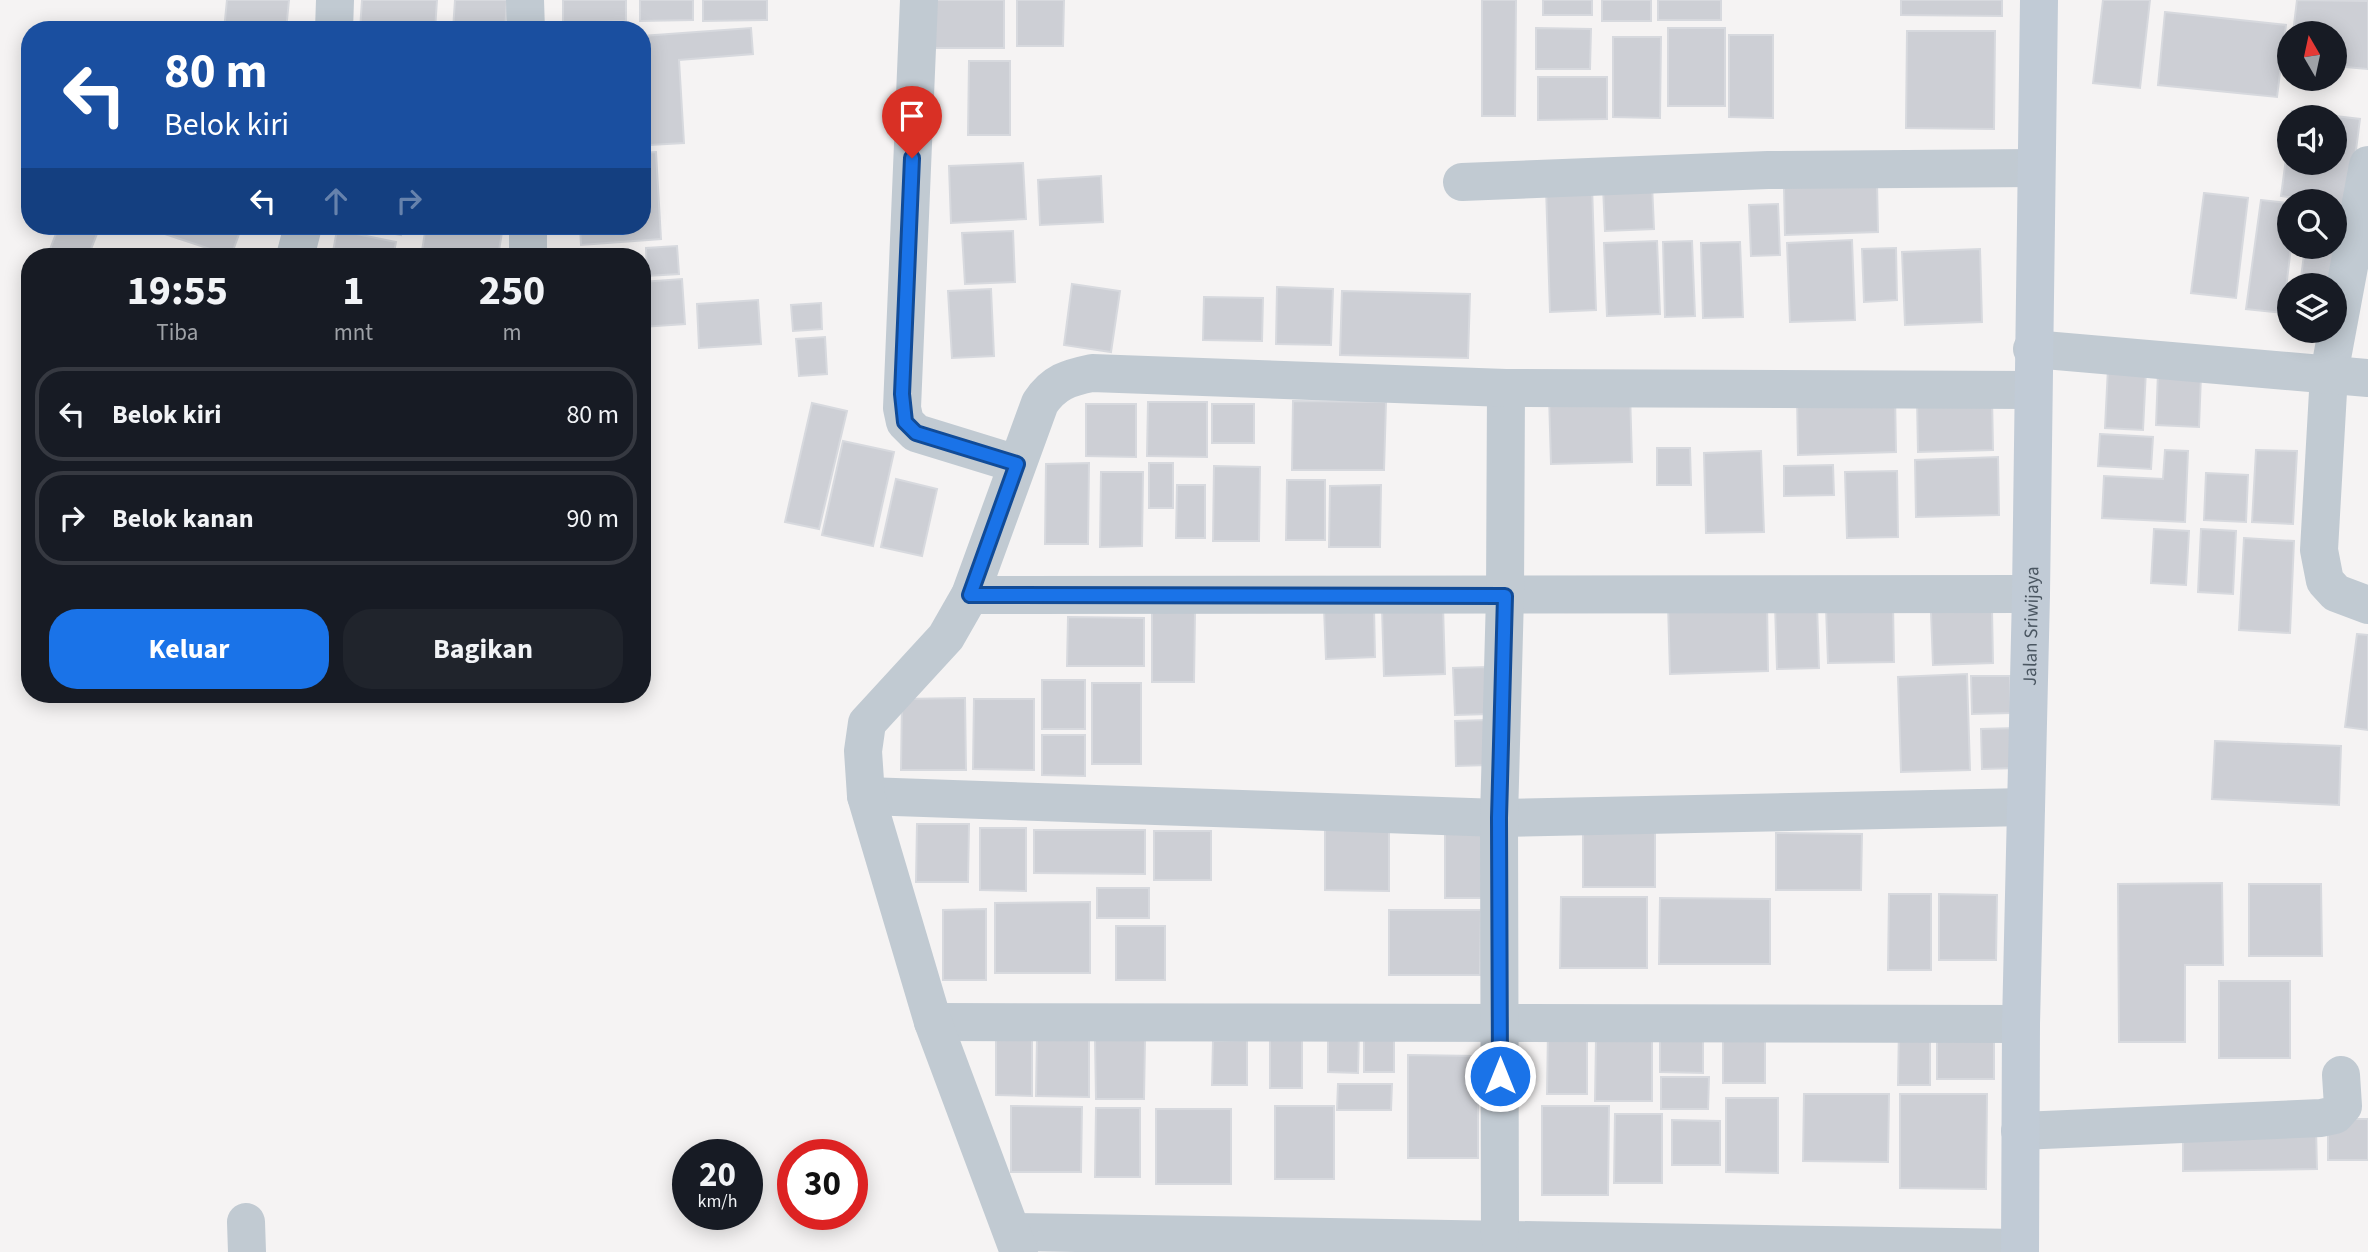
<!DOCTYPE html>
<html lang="id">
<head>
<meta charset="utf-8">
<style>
	:root { --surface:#171b24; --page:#20242c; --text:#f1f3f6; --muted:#9ea1a6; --line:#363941; --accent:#1a73e8 }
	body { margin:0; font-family:"Source Sans 3",sans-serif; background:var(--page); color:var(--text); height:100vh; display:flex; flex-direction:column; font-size:26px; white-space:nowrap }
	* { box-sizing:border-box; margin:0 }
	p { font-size:23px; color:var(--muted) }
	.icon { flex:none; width:38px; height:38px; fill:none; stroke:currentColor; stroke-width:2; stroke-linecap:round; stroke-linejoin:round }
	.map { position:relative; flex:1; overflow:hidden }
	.side { position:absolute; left:21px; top:248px; width:630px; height:455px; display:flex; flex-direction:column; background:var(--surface); border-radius:28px; box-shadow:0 4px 18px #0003 }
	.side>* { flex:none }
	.guide { position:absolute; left:21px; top:21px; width:630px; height:214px; border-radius:28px; box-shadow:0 4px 18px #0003; background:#1a4fa0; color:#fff; overflow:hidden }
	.needle { width:46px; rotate:351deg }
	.fabs { position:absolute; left:2277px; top:21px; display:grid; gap:14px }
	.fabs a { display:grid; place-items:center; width:70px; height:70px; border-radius:50%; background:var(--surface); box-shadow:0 4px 18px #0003; font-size:35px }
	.speed { position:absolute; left:672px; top:1139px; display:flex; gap:14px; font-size:35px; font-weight:700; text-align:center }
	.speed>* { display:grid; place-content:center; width:91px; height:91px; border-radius:50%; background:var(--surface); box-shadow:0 4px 18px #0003; line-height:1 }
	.speed small { font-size:18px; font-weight:400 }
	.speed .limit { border:10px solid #d22; background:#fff; color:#111 }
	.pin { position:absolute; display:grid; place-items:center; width:60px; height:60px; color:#fff; margin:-72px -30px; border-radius:50% 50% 50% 0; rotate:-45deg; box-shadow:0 0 7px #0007 }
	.pin .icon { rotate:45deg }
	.me { position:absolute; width:77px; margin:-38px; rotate:0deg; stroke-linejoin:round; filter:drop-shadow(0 0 5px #0008) }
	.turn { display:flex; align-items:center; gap:24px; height:147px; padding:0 28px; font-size:32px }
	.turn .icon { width:91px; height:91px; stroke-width:2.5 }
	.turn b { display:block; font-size:49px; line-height:60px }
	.lanes { display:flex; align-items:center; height:66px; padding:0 28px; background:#0003; justify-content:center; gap:35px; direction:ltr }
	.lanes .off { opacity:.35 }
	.eta { display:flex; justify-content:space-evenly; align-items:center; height:119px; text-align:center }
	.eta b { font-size:42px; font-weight:700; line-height:49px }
	.action { display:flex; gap:14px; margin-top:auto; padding:14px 28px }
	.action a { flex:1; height:80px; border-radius:28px; background:var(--accent); color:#fff; font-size:28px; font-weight:700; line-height:80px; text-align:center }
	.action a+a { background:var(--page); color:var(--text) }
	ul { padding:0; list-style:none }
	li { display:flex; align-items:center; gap:21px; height:94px; margin:0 14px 10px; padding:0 14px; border:4px solid var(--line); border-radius:28px }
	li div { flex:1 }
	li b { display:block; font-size:26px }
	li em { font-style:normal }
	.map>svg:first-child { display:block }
</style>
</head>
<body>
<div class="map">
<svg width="2368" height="1252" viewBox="0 0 2368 1252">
	<rect width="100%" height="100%" fill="#f5f3f3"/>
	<g fill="#cdcfd5" stroke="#d7d9de" stroke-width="2">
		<polygon points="227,0 289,0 286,30 224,30"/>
		<polygon points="362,0 437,0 435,30 360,30"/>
		<polygon points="455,0 507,0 505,30 453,30"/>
		<polygon points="563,0 626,0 626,21 563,23"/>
		<polygon points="640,0 693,0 693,20 640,21"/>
		<polygon points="703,0 767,0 767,20 703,21"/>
		<rect x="934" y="0" width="70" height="48"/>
		<polygon points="1017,0 1064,0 1063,46 1017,46"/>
		<polygon points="1482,0 1516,0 1515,116 1482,116"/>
		<rect x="1543" y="0" width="49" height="15"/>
		<rect x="1602" y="0" width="49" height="21"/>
		<rect x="1658" y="0" width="63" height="20"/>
		<polygon points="1901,0 2002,0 2002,16 1901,15"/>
		<polygon points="2103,0 2150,0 2140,88 2093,83"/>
		<polygon points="2297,0 2368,1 2368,69 2334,66 2334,33 2293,33"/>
		<polygon points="2165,12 2286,25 2277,97 2158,85"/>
		<polygon points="78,24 99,30 76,30"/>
		<polygon points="751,28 753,54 679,60 684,143 650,145 642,36"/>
		<polygon points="1536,28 1591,29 1590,69 1536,69"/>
		<rect x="1668" y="28" width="57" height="78"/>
		<polygon points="1907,31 1995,31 1994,129 1906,128"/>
		<polygon points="1729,35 1773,35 1773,118 1729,117"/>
		<polygon points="1613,37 1661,37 1660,118 1613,117"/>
		<polygon points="969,61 1010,61 1010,135 968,135"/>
		<polygon points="1538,77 1607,77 1607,119 1538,120"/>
		<polygon points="2292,111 2360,119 2349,205 2281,196 2289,136 2289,163 2334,163 2334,117 2291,117"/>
		<polygon points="656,152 661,239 581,245 580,226 642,226 642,153"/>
		<polygon points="1023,163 1026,219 951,223 949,166"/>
		<polygon points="1101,176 1103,222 1040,225 1038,180"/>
		<polygon points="1877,183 1878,232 1785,235 1784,187"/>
		<polygon points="1652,184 1654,229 1605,231 1603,186"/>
		<polygon points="1592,185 1596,310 1550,312 1546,187"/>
		<polygon points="2204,193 2248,198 2236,298 2191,293"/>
		<polygon points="2261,200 2289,203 2291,247 2283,313 2246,309"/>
		<polygon points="1778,204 1780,255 1751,256 1749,205"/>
		<polygon points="59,226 100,226 88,257 47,257"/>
		<polygon points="151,226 242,226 231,256 150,229"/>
		<polygon points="353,226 403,226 401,235"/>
		<polygon points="426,226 503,226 498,257 421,257"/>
		<polygon points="337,230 396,242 393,257 332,257"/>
		<polygon points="1013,231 1015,282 965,284 962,233"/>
		<polygon points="2334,237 2341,237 2334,285 2300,285 2305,247 2334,247"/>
		<polygon points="1852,240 1855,320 1790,322 1787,243"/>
		<polygon points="1657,241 1660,314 1607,316 1604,243"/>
		<polygon points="1692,241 1695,316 1665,317 1663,242"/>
		<polygon points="1740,242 1743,317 1703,318 1701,243"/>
		<polygon points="677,246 679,274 647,276 646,248"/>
		<polygon points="1896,248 1897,300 1864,302 1862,249"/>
		<polygon points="1980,249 1982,322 1905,325 1902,252"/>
		<polygon points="682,279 685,324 642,327 642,282"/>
		<polygon points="1072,284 1120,291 1111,352 1064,345"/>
		<polygon points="1277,287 1333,289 1331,345 1276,344"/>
		<polygon points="991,289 994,356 952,358 948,291"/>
		<polygon points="1342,291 1470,294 1468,358 1340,355"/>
		<polygon points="1204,297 1263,298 1262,341 1203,340"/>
		<polygon points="758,300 761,344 699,348 697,304"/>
		<polygon points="821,303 822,329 793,331 791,305"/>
		<polygon points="825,337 827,374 799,376 796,339"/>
		<polygon points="2108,368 2146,370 2143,430 2105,428"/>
		<polygon points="2158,372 2201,375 2199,427 2156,425"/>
		<polygon points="1630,392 1632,462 1551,464 1549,395"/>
		<polygon points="1895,392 1896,452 1798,455 1797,394"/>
		<polygon points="1992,396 1993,450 1918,452 1917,398"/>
		<polygon points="1293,401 1386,402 1384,470 1292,470"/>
		<polygon points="1148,402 1207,402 1207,457 1147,456"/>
		<polygon points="812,403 847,411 819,529 785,522"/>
		<polygon points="1086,404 1136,404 1136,457 1086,456"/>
		<rect x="1212" y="404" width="42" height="39"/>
		<polygon points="2100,434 2153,437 2151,469 2098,466"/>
		<polygon points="843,441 894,452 873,546 822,535"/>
		<polygon points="1657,448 1690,448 1691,485 1657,485"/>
		<polygon points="2165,450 2188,451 2185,522 2102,518 2104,476 2163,479"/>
		<polygon points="2256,450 2297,451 2293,524 2252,522"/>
		<polygon points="1761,451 1764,532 1706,533 1704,453"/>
		<polygon points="1998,457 1999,515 1916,517 1915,460"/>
		<polygon points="1089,463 1088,544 1045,544 1046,464"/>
		<rect x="1149" y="463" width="24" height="45"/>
		<polygon points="1833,465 1834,495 1784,496 1784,466"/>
		<polygon points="1214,466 1260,467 1259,541 1213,541"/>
		<polygon points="1897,471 1898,537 1847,538 1845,472"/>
		<polygon points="1101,472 1143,472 1142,546 1100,547"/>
		<polygon points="2206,473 2248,475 2246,522 2204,520"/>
		<polygon points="896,479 937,489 922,556 881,547"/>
		<polygon points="1287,480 1325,480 1325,540 1286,540"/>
		<polygon points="1177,485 1205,485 1205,538 1176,538"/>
		<polygon points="1381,485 1380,547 1329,547 1330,486"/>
		<polygon points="2154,529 2189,531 2186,585 2151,583"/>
		<polygon points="2201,529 2236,531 2233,594 2198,592"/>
		<polygon points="2244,538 2294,541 2290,633 2239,630"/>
		<polygon points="1767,601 1768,671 1670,674 1668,603"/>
		<polygon points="1817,604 1819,668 1777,669 1775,605"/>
		<polygon points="1893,605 1894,662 1828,663 1826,607"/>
		<polygon points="1443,606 1445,674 1384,676 1382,608"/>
		<polygon points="1374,607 1375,657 1326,659 1324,608"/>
		<polygon points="1992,610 1993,663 1933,665 1931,612"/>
		<polygon points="1152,611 1195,611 1194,682 1152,682"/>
		<polygon points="1068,617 1144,618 1144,666 1067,666"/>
		<polygon points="2357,634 2368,635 2368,730 2345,727"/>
		<polygon points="1488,667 1490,714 1455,715 1453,668"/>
		<polygon points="1967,674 1970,770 1901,772 1898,677"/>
		<polygon points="1971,676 2010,676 2011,713 1972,714"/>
		<rect x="1042" y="680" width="43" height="49"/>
		<rect x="1092" y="683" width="49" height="81"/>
		<polygon points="965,698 966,770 901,770 902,699"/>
		<polygon points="974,699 1034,699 1034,770 973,769"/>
		<polygon points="1488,720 1489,765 1456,766 1455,721"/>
		<polygon points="2017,728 2018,768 1982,769 1981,729"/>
		<polygon points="1042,735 1085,735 1085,776 1042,775"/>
		<polygon points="2215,741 2341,746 2339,805 2212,799"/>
		<polygon points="917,824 969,824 968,882 916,882"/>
		<polygon points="980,828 1026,828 1026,891 980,890"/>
		<polygon points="1325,828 1389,828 1389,891 1325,890"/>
		<rect x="1445" y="829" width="40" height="69"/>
		<polygon points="1034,830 1145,830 1145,874 1034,873"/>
		<rect x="1583" y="830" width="72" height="57"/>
		<rect x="1154" y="831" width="57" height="49"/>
		<polygon points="1776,833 1862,834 1861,890 1776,890"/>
		<polygon points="2222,883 2223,965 2185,965 2185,1042 2119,1042 2118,884"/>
		<polygon points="2249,884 2321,884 2322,956 2249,956"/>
		<rect x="1097" y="888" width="52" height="30"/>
		<polygon points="1889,894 1931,894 1931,970 1888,970"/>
		<polygon points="1939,894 1997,895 1996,960 1939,960"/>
		<polygon points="1561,897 1647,897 1647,968 1560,968"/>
		<polygon points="1660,898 1770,899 1770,964 1659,964"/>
		<polygon points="1090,902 1090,973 995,973 995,903"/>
		<polygon points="986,909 986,980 943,980 943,910"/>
		<polygon points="1389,910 1481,910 1480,975 1389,975"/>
		<rect x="1116" y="926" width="49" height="54"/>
		<rect x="2219" y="981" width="71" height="77"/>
		<polygon points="1899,1026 1930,1026 1930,1085 1898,1085"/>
		<polygon points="1328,1029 1359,1029 1358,1073 1328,1072"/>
		<polygon points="1394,1030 1394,1072 1364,1072 1364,1031"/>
		<polygon points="1548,1030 1587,1030 1587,1094 1547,1094"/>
		<rect x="1937" y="1033" width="57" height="46"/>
		<polygon points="1660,1036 1703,1036 1703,1073 1660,1072"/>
		<rect x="1270" y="1037" width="32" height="51"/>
		<rect x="1723" y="1037" width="42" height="46"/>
		<polygon points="996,1038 1032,1039 1032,1096 996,1095"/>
		<polygon points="1037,1038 1089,1038 1089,1097 1036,1096"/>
		<polygon points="1095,1039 1145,1039 1144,1099 1096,1099"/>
		<polygon points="1247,1040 1247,1085 1212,1085 1213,1041"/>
		<polygon points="1596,1040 1652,1040 1652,1101 1595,1101"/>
		<polygon points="1408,1055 1478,1056 1478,1158 1408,1158"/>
		<polygon points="1661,1077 1709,1077 1708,1109 1661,1109"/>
		<polygon points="1338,1084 1392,1084 1391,1110 1337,1110"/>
		<polygon points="1804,1094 1889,1094 1888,1162 1803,1161"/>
		<polygon points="1900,1094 1987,1094 1986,1189 1900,1188"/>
		<polygon points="1726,1098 1778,1098 1778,1173 1726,1172"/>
		<polygon points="1011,1106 1082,1107 1081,1172 1011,1172"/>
		<rect x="1275" y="1106" width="59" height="73"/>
		<polygon points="1542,1106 1609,1106 1608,1195 1542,1195"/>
		<polygon points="1096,1108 1140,1108 1140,1177 1095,1177"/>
		<rect x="1156" y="1109" width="75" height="75"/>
		<polygon points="1615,1114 1662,1114 1662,1183 1614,1183"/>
		<rect x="2328" y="1119" width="40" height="41"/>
		<polygon points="1672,1120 1720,1121 1720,1165 1672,1165"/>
		<polygon points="2183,1128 2316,1128 2317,1169 2183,1171"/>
	</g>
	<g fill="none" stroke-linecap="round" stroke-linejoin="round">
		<g stroke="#c1cad2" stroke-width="38">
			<polyline points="525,0 526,30"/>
			<polyline points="919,0 902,408 905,422 916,433 1017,464"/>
			<polyline points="334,30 335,0"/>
			<polyline points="2368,165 2329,374 2319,550 2325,581 2336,593 2368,605"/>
			<polyline points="1462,182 1768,170 2036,168"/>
			<polyline points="528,226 528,257"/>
			<polyline points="295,257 303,226"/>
			<polyline points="2032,349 2368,378"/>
			<polyline points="970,595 2031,594"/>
			<polyline points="866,796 1499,818 2026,807"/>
			<polyline points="933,1022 2021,1024"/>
			<polyline points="2020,1131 2321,1118 2335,1115 2343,1106 2341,1075"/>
			<polyline points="246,1222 247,1252"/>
			<polyline points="1013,1232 2020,1248"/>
			<polyline points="1500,1238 1499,818 1505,596 1506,388"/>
			<path d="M1019,1252L933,1022L866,796L863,751L867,723L946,637L970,595L1040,403C1054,382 1068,378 1092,373L1506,388L2032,390"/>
		</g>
		<path stroke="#c1cbd6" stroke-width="38" id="s1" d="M2020,1252L2021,1024L2031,594L2039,0"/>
	</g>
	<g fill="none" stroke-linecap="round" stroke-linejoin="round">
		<defs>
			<polyline id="route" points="912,158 902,394 905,422 916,433 1017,464 970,595 1505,596 1499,818 1500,1076"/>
		</defs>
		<use href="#route" stroke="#114b97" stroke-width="18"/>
		<use href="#route" stroke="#1a73e8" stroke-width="12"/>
	</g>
	<g text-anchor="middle" stroke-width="6" stroke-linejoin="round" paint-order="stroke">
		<g font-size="19" fill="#4a5661" stroke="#fff">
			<text dy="7" stroke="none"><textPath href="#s1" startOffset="626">Jalan Sriwijaya</textPath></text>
		</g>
	</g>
</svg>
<div class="fabs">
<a><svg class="needle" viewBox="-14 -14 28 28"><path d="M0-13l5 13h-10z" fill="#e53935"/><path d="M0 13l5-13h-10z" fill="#9ea1a6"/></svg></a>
<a><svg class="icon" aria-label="sound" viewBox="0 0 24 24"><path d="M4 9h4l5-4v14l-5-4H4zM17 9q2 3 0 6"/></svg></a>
<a><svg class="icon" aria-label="search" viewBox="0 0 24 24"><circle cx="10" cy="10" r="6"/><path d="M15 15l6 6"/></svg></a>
<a><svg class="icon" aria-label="layers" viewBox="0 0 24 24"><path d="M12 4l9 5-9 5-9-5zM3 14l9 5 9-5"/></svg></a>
</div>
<div class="speed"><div>20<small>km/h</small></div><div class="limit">30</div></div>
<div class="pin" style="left:912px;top:158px;background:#d93025"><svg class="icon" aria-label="arrive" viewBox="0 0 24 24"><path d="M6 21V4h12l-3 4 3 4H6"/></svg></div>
<svg class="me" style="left:1500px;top:1076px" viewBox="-20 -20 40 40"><circle r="17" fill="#1a73e8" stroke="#fff" stroke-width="3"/><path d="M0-11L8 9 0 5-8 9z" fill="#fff"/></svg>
<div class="guide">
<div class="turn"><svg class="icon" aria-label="left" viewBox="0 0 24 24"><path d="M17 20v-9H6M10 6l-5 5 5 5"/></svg><div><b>80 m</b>Belok kiri</div></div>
<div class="lanes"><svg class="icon" aria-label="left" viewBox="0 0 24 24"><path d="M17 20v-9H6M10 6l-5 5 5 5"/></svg><svg class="icon off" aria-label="ahead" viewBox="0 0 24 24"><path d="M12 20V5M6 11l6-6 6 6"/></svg><svg class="icon off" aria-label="right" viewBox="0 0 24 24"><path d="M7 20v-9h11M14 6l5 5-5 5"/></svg></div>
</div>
<section class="side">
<div class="eta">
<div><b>19:55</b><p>Tiba</p></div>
<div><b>1</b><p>mnt</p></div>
<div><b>250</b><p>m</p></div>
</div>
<ul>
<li><svg class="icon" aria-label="left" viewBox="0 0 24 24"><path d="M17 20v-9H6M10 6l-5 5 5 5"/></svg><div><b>Belok kiri</b></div><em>80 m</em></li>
<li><svg class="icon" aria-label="right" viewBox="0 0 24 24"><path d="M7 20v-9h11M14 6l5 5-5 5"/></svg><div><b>Belok kanan</b></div><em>90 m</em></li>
</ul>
<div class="action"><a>Keluar</a><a>Bagikan</a></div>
</section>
</div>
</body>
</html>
